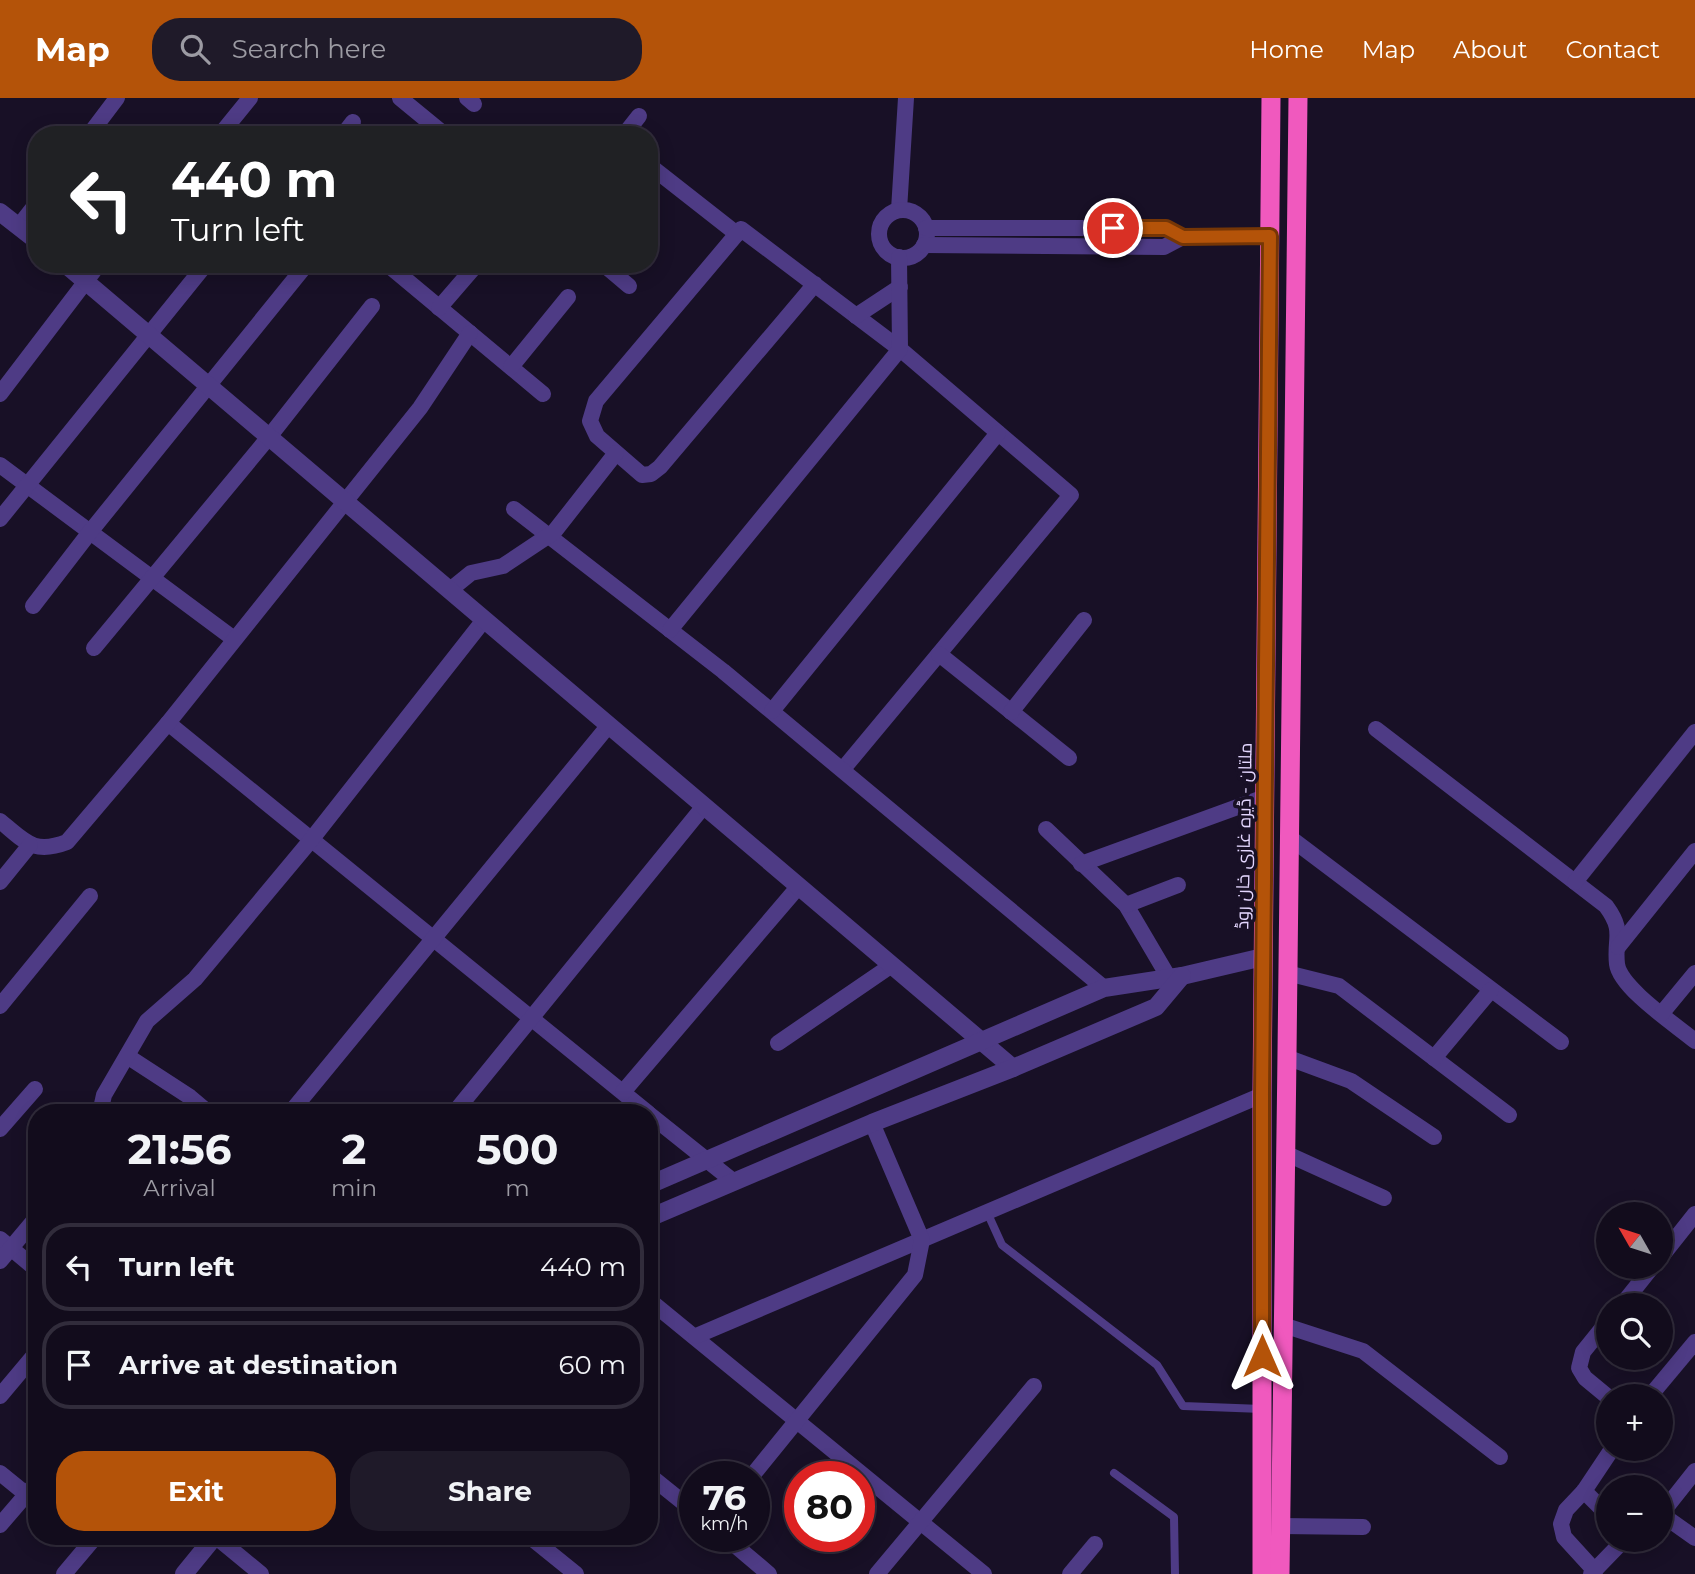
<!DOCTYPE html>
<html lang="en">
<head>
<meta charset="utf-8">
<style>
	:root { --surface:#120c1c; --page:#1f1a29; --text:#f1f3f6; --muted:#9c9ba3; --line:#312c3b; --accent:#b45309 }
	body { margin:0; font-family:Montserrat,Cairo,sans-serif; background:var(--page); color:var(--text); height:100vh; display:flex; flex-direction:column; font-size:26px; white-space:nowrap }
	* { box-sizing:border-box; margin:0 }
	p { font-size:23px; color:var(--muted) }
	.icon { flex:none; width:38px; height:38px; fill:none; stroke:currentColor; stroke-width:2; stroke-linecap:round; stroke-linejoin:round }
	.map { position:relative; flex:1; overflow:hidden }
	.side { position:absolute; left:28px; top:1006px; width:630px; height:441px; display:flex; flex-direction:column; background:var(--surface); border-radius:28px; box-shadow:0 4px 18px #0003,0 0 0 2px var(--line) }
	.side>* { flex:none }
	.guide { position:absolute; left:28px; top:28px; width:630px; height:147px; border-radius:28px; box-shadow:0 4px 18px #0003,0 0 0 2px var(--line); background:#202124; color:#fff; overflow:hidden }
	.needle { width:46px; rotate:309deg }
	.fabs { position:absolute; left:1596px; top:1104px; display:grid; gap:14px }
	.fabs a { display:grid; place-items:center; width:77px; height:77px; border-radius:50%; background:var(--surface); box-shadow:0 4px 18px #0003,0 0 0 2px var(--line); font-size:35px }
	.speed { position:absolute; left:679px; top:1363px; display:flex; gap:14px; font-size:35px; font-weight:700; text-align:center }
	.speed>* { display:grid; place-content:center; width:91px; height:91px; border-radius:50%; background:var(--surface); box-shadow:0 4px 18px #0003,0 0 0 2px var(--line); line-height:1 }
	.speed small { font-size:18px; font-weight:400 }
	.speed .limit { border:10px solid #d22; background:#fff; color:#111 }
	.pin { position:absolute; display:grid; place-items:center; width:60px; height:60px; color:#fff; margin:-30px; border:4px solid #fff; border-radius:50%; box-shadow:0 2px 7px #0007 }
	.me { position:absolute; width:77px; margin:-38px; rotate:0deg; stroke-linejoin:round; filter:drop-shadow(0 0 5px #0008) }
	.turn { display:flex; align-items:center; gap:24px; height:147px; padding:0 28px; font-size:32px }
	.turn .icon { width:91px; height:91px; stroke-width:2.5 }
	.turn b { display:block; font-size:49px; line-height:60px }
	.eta { display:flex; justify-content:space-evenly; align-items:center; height:119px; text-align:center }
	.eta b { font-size:42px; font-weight:700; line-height:49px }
	.action { display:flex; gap:14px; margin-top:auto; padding:14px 28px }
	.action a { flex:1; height:80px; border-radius:28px; background:var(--accent); color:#fff; font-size:28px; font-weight:700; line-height:80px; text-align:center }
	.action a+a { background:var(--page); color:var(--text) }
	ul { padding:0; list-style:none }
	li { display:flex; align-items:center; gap:21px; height:88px; margin:0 14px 10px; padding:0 14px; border:4px solid var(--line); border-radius:28px }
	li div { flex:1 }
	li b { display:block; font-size:26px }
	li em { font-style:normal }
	header { display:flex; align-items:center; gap:42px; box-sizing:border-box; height:98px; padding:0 35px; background:var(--accent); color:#fff }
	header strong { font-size:33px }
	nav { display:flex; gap:38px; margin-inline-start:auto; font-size:24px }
	.search { width:490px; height:63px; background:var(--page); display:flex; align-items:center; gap:18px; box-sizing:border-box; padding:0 24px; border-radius:28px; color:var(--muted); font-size:26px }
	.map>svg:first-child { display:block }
</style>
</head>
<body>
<header>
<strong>Map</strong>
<div class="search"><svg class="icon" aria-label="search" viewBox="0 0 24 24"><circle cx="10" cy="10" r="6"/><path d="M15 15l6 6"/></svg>Search here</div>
<nav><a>Home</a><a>Map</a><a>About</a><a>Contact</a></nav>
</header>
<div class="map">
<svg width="1695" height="1476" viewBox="0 0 1695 1476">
	<rect width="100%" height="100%" fill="#181026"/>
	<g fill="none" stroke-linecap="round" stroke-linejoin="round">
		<g stroke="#4e3b85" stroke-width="8">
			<polyline points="987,1114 1002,1147 1157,1267 1183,1308 1262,1311"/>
			<polyline points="1114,1375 1174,1419 1175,1476"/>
		</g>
		<g stroke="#4e3b85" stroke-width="16">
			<polyline points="400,0 445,37"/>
			<polyline points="467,0 474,6"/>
			<polyline points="89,37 117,0"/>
			<polyline points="230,37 224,32 250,0"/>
			<polyline points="343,37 353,24"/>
			<polyline points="624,37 639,18"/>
			<polyline points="649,67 737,136"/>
			<polyline points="899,112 906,0"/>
			<circle cx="903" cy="136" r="24"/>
			<polyline points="19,128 37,105"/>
			<polyline points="926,130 1166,130 1183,139"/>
			<polyline points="924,147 1164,149 1183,139 1270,138"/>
			<polyline points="387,166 543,296"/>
			<polyline points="603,166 629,188"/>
			<polyline points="815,186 660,369 651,376 642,377 597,338 590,323 596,303 741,131 900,251 1071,397 843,671"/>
			<polyline points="439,210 477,166"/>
			<polyline points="856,218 900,189"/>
			<polyline points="511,269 568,199"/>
			<polyline points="0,296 99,166"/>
			<polyline points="0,367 234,541"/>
			<polyline points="514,411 723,573 1104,890"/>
			<polyline points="0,421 206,166"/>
			<polyline points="450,492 471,475 503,468 554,434 616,355"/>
			<polyline points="33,508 90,434 302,172"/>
			<polyline points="670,532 900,251 899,159"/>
			<polyline points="94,550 269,339 372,208"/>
			<polyline points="939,556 1069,660"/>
			<polyline points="772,613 998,335"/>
			<polyline points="1011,614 1084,522"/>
			<polyline points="168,625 648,1015"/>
			<path d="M1376,631L1606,808C1625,834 1614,839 1617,866C1620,890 1676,927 1695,943"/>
			<path d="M0,723C25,743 33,757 67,744L168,625L420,310L470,235"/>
			<polyline points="1046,731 1126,807 1169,880"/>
			<polyline points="1289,739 1561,944"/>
			<polyline points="1081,766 1265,699"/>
			<polyline points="0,784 30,747"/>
			<polyline points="1575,784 1695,634"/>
			<polyline points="1126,807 1178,787"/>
			<polyline points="1618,849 1695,753"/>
			<polyline points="1287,875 1339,888 1509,1017"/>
			<polyline points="0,908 90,798"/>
			<polyline points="1662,915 1695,875"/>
			<polyline points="778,945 892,867"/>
			<polyline points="127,958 190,999 209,1015"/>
			<polyline points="1286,959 1351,983 1434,1039"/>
			<polyline points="1434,960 1491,892"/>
			<polyline points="623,994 799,788"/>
			<polyline points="100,1015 104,997 147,923 195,881 311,742 484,522"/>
			<polyline points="290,1015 609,627"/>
			<polyline points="454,1015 704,708"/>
			<polyline points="649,1016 733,1083"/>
			<polyline points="0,1031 35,991"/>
			<polyline points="1285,1055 1384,1100"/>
			<polyline points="0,1141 37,1172"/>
			<polyline points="1661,1159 1695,1116"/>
			<polyline points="0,1163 37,1119"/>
			<polyline points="649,1202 984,1476"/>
			<polyline points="1621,1208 1652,1169"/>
			<polyline points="1608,1223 1583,1254 1579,1270 1585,1280 1608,1299"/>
			<polyline points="1283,1227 1363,1253 1500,1359"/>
			<polyline points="696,1238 1262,997"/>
			<polyline points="0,1298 37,1254"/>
			<polyline points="1650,1298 1695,1244"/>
			<polyline points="0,1375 37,1405"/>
			<polyline points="649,1377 695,1414"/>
			<polyline points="751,1379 915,1177 922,1142 872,1025"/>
			<polyline points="1584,1393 1608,1417"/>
			<polyline points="1661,1416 1695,1373"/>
			<polyline points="1661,1422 1671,1423 1695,1440"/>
			<polyline points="0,1427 37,1384"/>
			<polyline points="1281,1428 1363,1429"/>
			<polyline points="215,1438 261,1476"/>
			<polyline points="529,1438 576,1476"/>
			<polyline points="724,1438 769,1476"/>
			<polyline points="1595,1473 1564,1439 1561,1426 1566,1412 1584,1393 1612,1351"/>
			<polyline points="64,1476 96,1438"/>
			<polyline points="877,1476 1034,1288"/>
			<polyline points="1070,1476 1095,1446"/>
			<polyline points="1591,1476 1624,1442"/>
		</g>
		<g stroke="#4e3b85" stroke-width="18">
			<polyline points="0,114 37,143"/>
			<polyline points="65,166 1013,970"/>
			<polyline points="649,1087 1104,890 1182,878 1263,859"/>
			<polyline points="649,1120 872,1025 1013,970 1156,909 1182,878"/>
			<polyline points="184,1476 215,1438"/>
		</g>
		<g stroke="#f059be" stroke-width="19">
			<polyline points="1262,1476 1262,997 1271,0"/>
			<path d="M1280,1476C1286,984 1295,492 1298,0"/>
		</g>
	</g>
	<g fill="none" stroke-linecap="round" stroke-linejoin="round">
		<defs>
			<polyline id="route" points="1113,130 1166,130 1183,139 1270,138 1262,997 1262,1258"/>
		</defs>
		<use href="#route" stroke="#753606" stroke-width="18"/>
		<use href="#route" stroke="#b45309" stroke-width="12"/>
	</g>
	<g text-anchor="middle" stroke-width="7" stroke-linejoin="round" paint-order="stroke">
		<g font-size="18" fill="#e3d6fe" stroke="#181026">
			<text transform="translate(1244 738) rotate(-89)" y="6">ملتان - ڈیرہ غازی خان روڈ</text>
		</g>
	</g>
</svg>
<div class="fabs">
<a><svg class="needle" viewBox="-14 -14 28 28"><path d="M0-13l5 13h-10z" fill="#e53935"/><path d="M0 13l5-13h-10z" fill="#9c9ba3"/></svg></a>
<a><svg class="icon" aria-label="search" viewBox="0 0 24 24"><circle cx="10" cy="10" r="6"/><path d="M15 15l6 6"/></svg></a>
<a>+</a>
<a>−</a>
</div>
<div class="speed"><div>76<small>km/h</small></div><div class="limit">80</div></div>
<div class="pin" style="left:1113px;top:130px;background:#d93025"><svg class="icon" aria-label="arrive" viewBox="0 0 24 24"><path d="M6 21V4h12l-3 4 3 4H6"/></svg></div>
<svg class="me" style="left:1262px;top:1258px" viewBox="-20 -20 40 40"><path d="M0-17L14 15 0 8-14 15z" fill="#b45309" stroke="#fff" stroke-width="4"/></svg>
<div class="guide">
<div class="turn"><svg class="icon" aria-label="left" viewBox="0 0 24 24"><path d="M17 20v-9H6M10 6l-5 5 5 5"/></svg><div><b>440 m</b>Turn left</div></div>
</div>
<section class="side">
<div class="eta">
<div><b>21:56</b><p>Arrival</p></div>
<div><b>2</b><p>min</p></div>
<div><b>500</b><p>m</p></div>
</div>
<ul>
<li><svg class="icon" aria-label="left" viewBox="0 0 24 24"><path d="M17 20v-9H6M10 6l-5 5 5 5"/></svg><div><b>Turn left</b></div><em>440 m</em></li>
<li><svg class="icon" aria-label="arrive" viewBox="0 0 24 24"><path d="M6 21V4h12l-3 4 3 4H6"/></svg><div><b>Arrive at destination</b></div><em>60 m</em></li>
</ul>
<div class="action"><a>Exit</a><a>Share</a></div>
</section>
</div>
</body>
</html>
